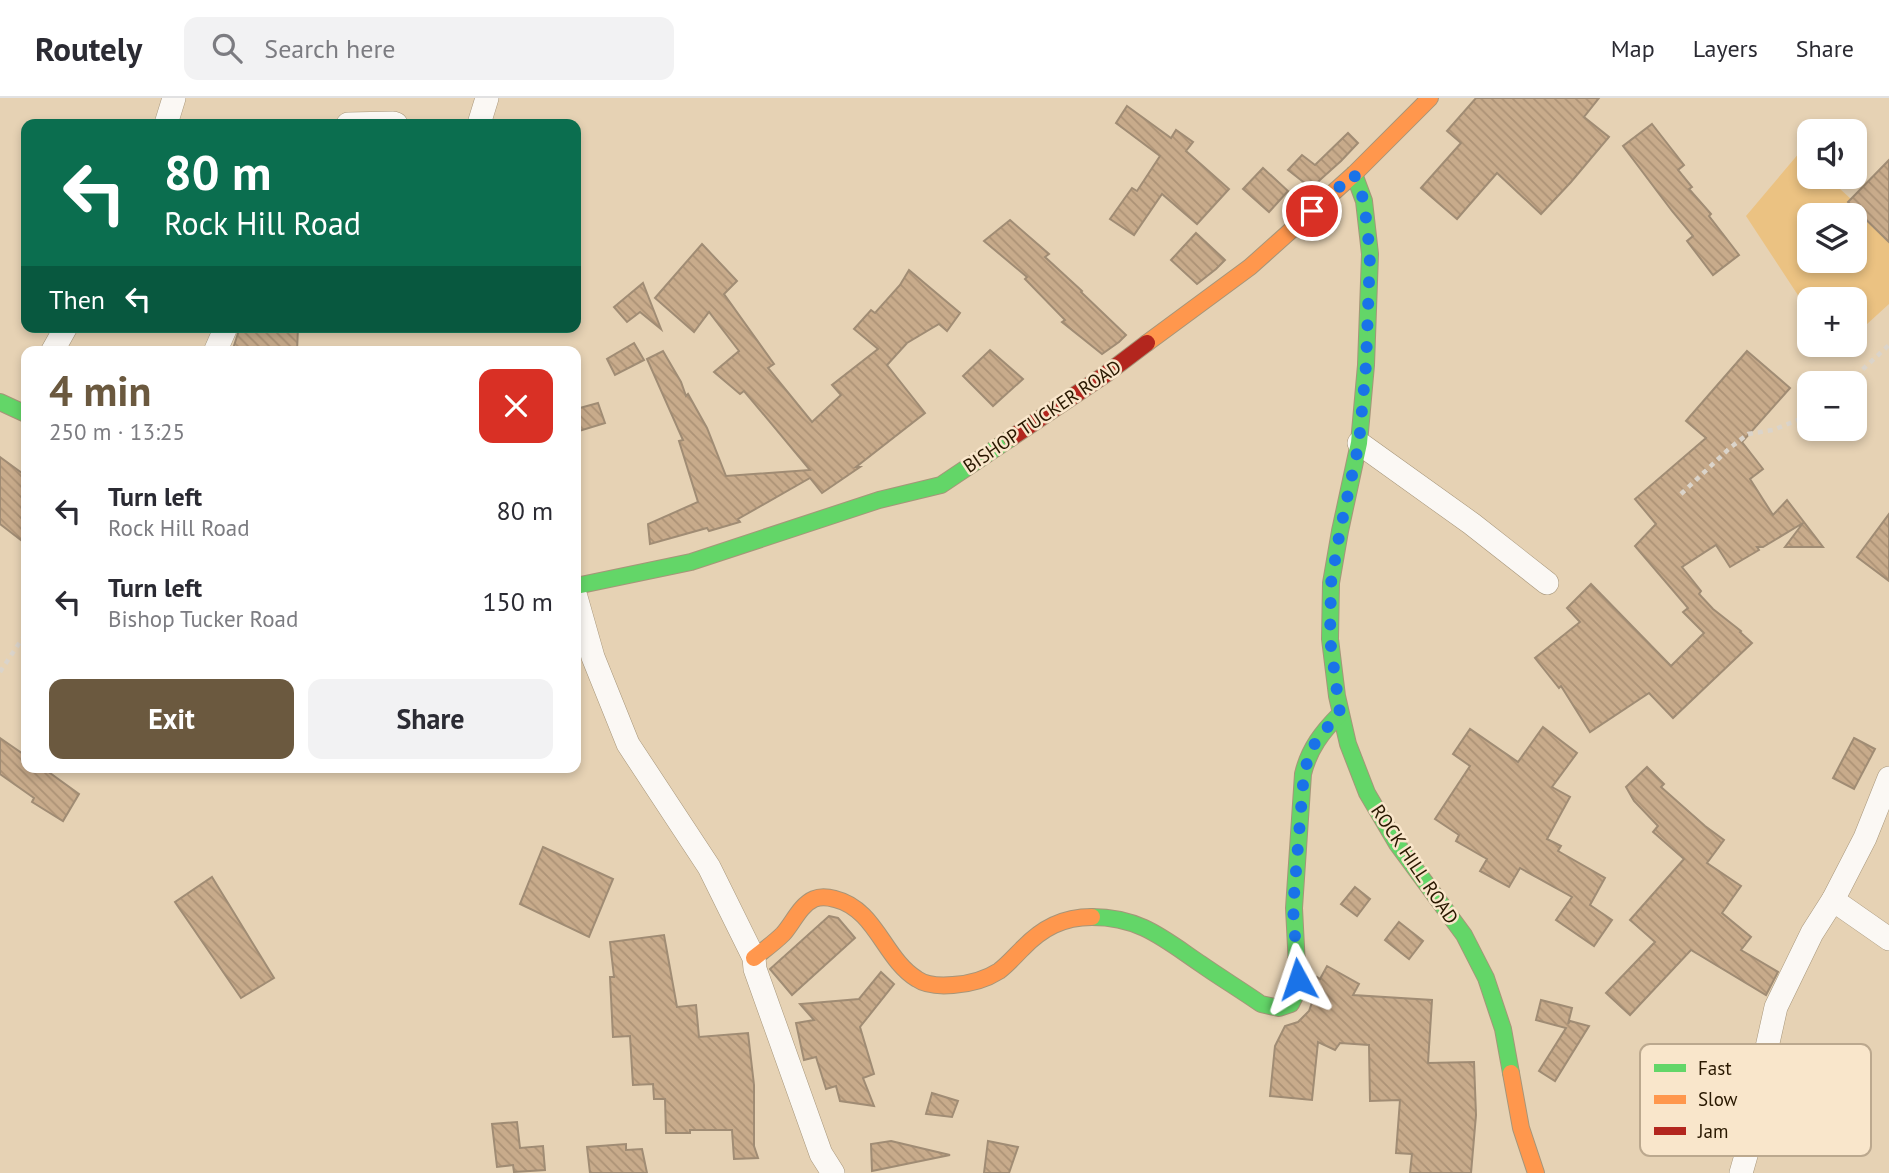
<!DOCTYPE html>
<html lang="en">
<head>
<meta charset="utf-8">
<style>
	:root { --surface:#fff; --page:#f2f2f3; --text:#2b2b33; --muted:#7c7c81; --line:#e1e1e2; --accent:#6b593f }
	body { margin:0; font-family:"PT Sans",sans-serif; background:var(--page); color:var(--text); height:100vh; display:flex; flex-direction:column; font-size:26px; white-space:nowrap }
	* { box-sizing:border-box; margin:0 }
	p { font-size:23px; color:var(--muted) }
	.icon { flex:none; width:38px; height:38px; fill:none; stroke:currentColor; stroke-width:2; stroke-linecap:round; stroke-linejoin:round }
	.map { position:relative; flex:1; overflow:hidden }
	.panel { position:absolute; left:21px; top:248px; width:560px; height:427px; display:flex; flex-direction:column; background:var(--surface); border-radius:14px; box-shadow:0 4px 10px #0003 }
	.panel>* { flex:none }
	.top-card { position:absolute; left:21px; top:21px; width:560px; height:214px; border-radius:14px; box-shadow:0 4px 10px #0003; background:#0b6e4f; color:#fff; overflow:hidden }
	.buttons { position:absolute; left:1797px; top:21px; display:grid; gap:14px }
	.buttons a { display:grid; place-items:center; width:70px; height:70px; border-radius:14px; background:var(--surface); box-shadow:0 4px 10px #0003; font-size:35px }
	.pin { position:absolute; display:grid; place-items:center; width:60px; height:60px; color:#fff; margin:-30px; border:4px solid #fff; border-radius:50%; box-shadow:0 2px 7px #0007 }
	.me { position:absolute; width:77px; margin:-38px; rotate:355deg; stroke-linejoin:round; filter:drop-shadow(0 0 5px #0008) }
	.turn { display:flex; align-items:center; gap:24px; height:147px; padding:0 28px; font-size:32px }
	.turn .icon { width:91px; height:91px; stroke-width:2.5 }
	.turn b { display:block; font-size:49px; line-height:60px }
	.then { display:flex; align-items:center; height:66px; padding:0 28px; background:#0003; gap:14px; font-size:26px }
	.round { display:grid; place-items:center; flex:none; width:74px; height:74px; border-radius:14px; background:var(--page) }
	.head { display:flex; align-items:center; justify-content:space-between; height:119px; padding:0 28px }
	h1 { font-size:42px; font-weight:700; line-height:52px; color:var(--accent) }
	.cta { display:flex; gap:14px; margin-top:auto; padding:14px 28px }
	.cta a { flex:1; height:80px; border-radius:14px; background:var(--accent); color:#fff; font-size:28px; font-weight:700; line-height:80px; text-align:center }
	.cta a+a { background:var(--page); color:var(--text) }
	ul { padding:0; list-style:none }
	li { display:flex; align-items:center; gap:21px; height:91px; padding:0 28px }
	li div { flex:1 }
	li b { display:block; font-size:26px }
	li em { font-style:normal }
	header { display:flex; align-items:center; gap:42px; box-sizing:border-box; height:98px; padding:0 35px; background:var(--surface); border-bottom:2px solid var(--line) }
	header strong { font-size:33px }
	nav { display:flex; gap:38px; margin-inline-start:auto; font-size:24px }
	.search { width:490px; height:63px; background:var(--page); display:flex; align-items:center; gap:18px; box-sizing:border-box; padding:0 24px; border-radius:14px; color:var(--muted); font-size:26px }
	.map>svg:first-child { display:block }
</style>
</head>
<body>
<header>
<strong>Routely</strong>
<div class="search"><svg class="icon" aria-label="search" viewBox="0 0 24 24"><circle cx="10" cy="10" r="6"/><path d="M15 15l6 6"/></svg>Search here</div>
<nav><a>Map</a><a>Layers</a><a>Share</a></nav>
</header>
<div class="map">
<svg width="1889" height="1075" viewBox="0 0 1889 1075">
	<defs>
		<pattern id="building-back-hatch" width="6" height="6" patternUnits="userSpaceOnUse" patternTransform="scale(1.75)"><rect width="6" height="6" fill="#c8ab8b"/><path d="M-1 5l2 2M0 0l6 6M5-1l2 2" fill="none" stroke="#ac9276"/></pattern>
	</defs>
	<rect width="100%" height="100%" fill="#e6d2b4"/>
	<path fill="#ebc282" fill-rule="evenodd" d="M1800,54L1809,63L1810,79H1827L1889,136V206L1855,237V201H1810L1809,214L1746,118ZM1810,117H1855V163H1810Z"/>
	<g fill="url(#building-back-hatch)" stroke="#a08c74" stroke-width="2">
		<polygon points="1476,0 1599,0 1584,19 1609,39 1571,84 1541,116 1497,75 1457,121 1421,90 1461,45 1447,33"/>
		<polygon points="1127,8 1171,40 1176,32 1193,44 1186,53 1229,91 1197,126 1162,96 1134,137 1110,121 1132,90 1137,93 1160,58 1116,25"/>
		<polygon points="1652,26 1684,67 1678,72 1692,89 1689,91 1711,116 1709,118 1739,157 1713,177 1687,143 1693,138 1672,113 1623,48"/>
		<polygon points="1348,35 1358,45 1341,63 1311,90 1288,72 1302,57 1315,67"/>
		<polygon points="1889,62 1889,144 1848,104"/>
		<polygon points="1263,70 1288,93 1269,114 1243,91"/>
		<polygon points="1010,122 1049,156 1045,159 1082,193 1081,194 1126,237 1119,244 1102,256 1062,224 1065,222 1025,181 1027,179 984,143"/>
		<polygon points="1196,135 1225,162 1216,171 1197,186 1171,162"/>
		<polygon points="702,146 737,183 724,196 774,266 768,270 812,324 841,297 832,287 878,251 854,231 871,212 875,215 900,187 909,172 960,215 947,233 939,226 907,245 887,267 925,315 856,369 860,369 822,395 810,380 738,421 740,424 709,433 707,430 650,446 648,426 698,404 679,343 683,342 647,261 663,253 681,284 686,298 688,296 707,330 726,378 810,372 744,293 740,296 714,274 739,253 709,214 694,234 655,200"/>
		<polygon points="643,185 661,231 640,214 627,224 614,209"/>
		<polygon points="240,229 298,229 297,254 232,254"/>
		<polygon points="634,245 644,262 615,277 607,261"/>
		<polygon points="990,252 1023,281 993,308 963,278"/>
		<polygon points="1747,253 1790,290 1742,344 1763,371 1750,381 1773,417 1787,402 1823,449 1785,449 1803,425 1763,449 1757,449 1759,452 1730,469 1716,447 1682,469 1701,493 1699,496 1713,511 1741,533 1740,534 1752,545 1673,620 1649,595 1590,634 1561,588 1559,590 1535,560 1580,524 1567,510 1591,486 1671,568 1704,535 1683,514 1688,510 1635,448 1656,426 1635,401 1706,340 1686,323"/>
		<polygon points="598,305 605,325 576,334 576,311"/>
		<polygon points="0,359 26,378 26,446 0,426"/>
		<polygon points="1889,416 1889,483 1857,459"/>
		<polygon points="1543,629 1577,655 1552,689 1570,699 1547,741 1561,748 1558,753 1605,780 1590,807 1612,822 1594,848 1556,822 1572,799 1520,770 1509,789 1480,773 1487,761 1456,743 1459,737 1435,721 1470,668 1453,656 1470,631 1518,664"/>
		<polygon points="0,640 26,658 26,670 43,670 79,696 63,723 32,704 34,700 0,676"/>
		<polygon points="1854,640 1875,651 1854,691 1833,680"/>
		<polygon points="1647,669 1664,686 1661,689 1705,728 1724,742 1707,765 1741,788 1722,815 1751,839 1741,852 1778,874 1766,897 1691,852 1630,917 1606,895 1655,844 1630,822 1684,761 1653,734 1658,728 1634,703 1626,689"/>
		<polygon points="543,749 613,781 589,839 520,806"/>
		<polygon points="212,779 274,880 241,900 175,804"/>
		<polygon points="1355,789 1370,801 1357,818 1341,806"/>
		<polygon points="829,818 838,820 855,840 792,897 770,871"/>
		<polygon points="1399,824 1423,843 1409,861 1385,842"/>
		<polygon points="664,837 677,909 696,907 699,939 748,935 754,987 754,1048 758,1060 734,1061 732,1032 690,1032 690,1035 666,1035 665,1001 654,1001 653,986 633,987 630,938 613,939 610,879 614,879 610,844"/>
		<polygon points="1327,868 1359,886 1353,897 1432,902 1428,965 1474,964 1476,1017 1471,1075 1410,1075 1412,1056 1396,1055 1400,1002 1370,1003 1369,947 1340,945 1335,952 1318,944 1312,1002 1270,998 1275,948 1285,928 1298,924 1309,913 1314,899 1316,881 1317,879 1320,881"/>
		<polygon points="881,874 894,886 860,929 874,976 863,980 874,1008 840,1003 836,988 826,991 816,959 804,962 796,925 814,922 800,906 859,901"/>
		<polygon points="1541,902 1572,910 1568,926 1570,923 1589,928 1555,983 1539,973 1566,930 1536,922"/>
		<polygon points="932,995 958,1003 952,1019 926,1016"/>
		<polygon points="517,1024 520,1050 543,1048 545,1072 514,1074 513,1067 497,1069 492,1026"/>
		<polygon points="891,1043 950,1057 872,1073 871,1046"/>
		<polygon points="988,1043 1018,1049 1009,1075 984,1075"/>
		<polygon points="626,1046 626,1052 642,1051 647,1075 590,1075 587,1049"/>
	</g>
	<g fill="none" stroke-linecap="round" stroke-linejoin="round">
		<defs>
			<g id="street">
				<polyline points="166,26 174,0"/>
				<polyline points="348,26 393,25 396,26"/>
				<polyline points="479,26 487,0"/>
				<polyline points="52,254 66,229"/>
				<polyline points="215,254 226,229"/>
				<polyline points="1359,345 1472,426 1547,485"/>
				<polyline points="576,499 593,559 628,646 709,769 754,860 755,871 821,1056 833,1075"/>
				<polyline points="1833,802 1889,841"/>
				<polyline points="1741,1075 1749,1047 1759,985 1776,909 1812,835 1833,802 1865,740 1889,680"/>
			</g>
			<g id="fast">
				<polyline points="1354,76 1364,103 1370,156 1366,267 1359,345 1340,433 1331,485 1330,541 1337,598 1348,646 1367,695 1397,746 1464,837 1486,880 1503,931 1511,975"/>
				<polyline points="0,304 26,316"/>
				<polyline points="576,488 691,464 879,402 941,387 1011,340"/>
				<path d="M1092,819C1140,819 1164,841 1201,866C1221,880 1241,892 1261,906L1279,910L1291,906L1296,896L1298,888L1294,810L1303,676C1309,651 1322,634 1340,616"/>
			</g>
			<g id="slow">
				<polyline points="1147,245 1250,169 1354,76 1430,0"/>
				<path d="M754,860C764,852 774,845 783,836C793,825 800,807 814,801C821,798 828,799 835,801C876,811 884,861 917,881C927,888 941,888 953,887C969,886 985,882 999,873C1007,867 1014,859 1022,851C1042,830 1063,819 1092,819"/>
				<polyline points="1511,975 1521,1030 1536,1075"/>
			</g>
			<polyline id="jam" points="1011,340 1106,276 1147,245"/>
		</defs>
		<use href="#street" stroke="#a69579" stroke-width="24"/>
		<use href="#fast" stroke="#a69579" stroke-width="18"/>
		<use href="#slow" stroke="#a69579" stroke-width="18"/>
		<use href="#jam" stroke="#a69579" stroke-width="18"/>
		<g stroke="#dbd4ca" stroke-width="4.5" stroke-dasharray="5 5" stroke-linecap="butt">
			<polyline points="1848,285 1889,247"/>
			<polyline points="1681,396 1731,349 1748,336 1773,332 1810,317"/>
			<polyline points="0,574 26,535"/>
		</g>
		<use href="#street" stroke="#fbf8f4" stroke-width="23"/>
		<use href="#fast" stroke="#63d668" stroke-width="16"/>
		<use href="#slow" stroke="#ff974d" stroke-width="16"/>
		<use href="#jam" stroke="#b3261e" stroke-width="16"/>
	</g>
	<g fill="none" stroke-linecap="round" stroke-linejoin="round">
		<polyline stroke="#1a73e8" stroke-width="12" stroke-dasharray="0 21.6" points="1298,881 1293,810 1304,674 1312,650 1322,635 1340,616 1330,541 1331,485 1340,433 1359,345 1366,267 1370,156 1364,103 1354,76 1312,113"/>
	</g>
	<g text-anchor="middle" stroke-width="5" stroke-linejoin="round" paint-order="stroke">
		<g font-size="19" fill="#291800" stroke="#f9e6cb">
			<text transform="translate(1042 318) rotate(-34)" y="7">BISHOP TUCKER ROAD</text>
			<text transform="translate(1415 766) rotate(56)" y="7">ROCK HILL ROAD</text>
		</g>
	</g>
	<rect x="1640" y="946" width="231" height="112" rx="10" fill="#f9e6cb" stroke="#bba88e" stroke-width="2"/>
	<rect x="1654" y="966" width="32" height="8" fill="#63d668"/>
	<rect x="1654" y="997" width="32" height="9" fill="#ff974d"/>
	<rect x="1654" y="1029" width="32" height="8" fill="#b3261e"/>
	<g font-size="19" fill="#291800">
		<text x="1698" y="977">Fast</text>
		<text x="1698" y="1008">Slow</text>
		<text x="1698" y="1040">Jam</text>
	</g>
</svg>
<div class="buttons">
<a><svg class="icon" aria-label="sound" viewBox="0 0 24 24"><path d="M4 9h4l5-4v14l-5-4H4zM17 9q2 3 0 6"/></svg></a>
<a><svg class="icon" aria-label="layers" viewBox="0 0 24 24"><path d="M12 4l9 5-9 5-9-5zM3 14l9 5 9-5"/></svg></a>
<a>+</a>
<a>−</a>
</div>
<div class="pin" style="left:1312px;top:113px;background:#d93025"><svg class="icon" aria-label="arrive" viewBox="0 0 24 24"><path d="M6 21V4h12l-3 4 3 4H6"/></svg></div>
<svg class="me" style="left:1298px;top:881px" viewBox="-20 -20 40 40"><path d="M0-17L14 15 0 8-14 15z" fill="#1a73e8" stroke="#fff" stroke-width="4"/></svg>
<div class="top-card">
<div class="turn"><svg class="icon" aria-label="left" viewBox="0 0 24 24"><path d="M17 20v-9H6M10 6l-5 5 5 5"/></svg><div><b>80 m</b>Rock Hill Road</div></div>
<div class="then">Then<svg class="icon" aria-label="left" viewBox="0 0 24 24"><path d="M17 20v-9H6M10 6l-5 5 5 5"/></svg></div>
</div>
<section class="panel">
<div class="head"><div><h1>4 min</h1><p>250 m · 13:25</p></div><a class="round" style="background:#d93025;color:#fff"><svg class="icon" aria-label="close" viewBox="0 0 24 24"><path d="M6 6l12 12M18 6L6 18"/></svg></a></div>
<ul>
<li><svg class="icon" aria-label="left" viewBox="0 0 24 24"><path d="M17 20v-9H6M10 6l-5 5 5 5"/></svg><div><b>Turn left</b><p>Rock Hill Road</p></div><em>80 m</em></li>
<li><svg class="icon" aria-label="left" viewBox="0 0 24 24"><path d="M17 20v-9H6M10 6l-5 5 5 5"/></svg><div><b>Turn left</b><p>Bishop Tucker Road</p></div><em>150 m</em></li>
</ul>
<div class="cta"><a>Exit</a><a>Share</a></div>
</section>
</div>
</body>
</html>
